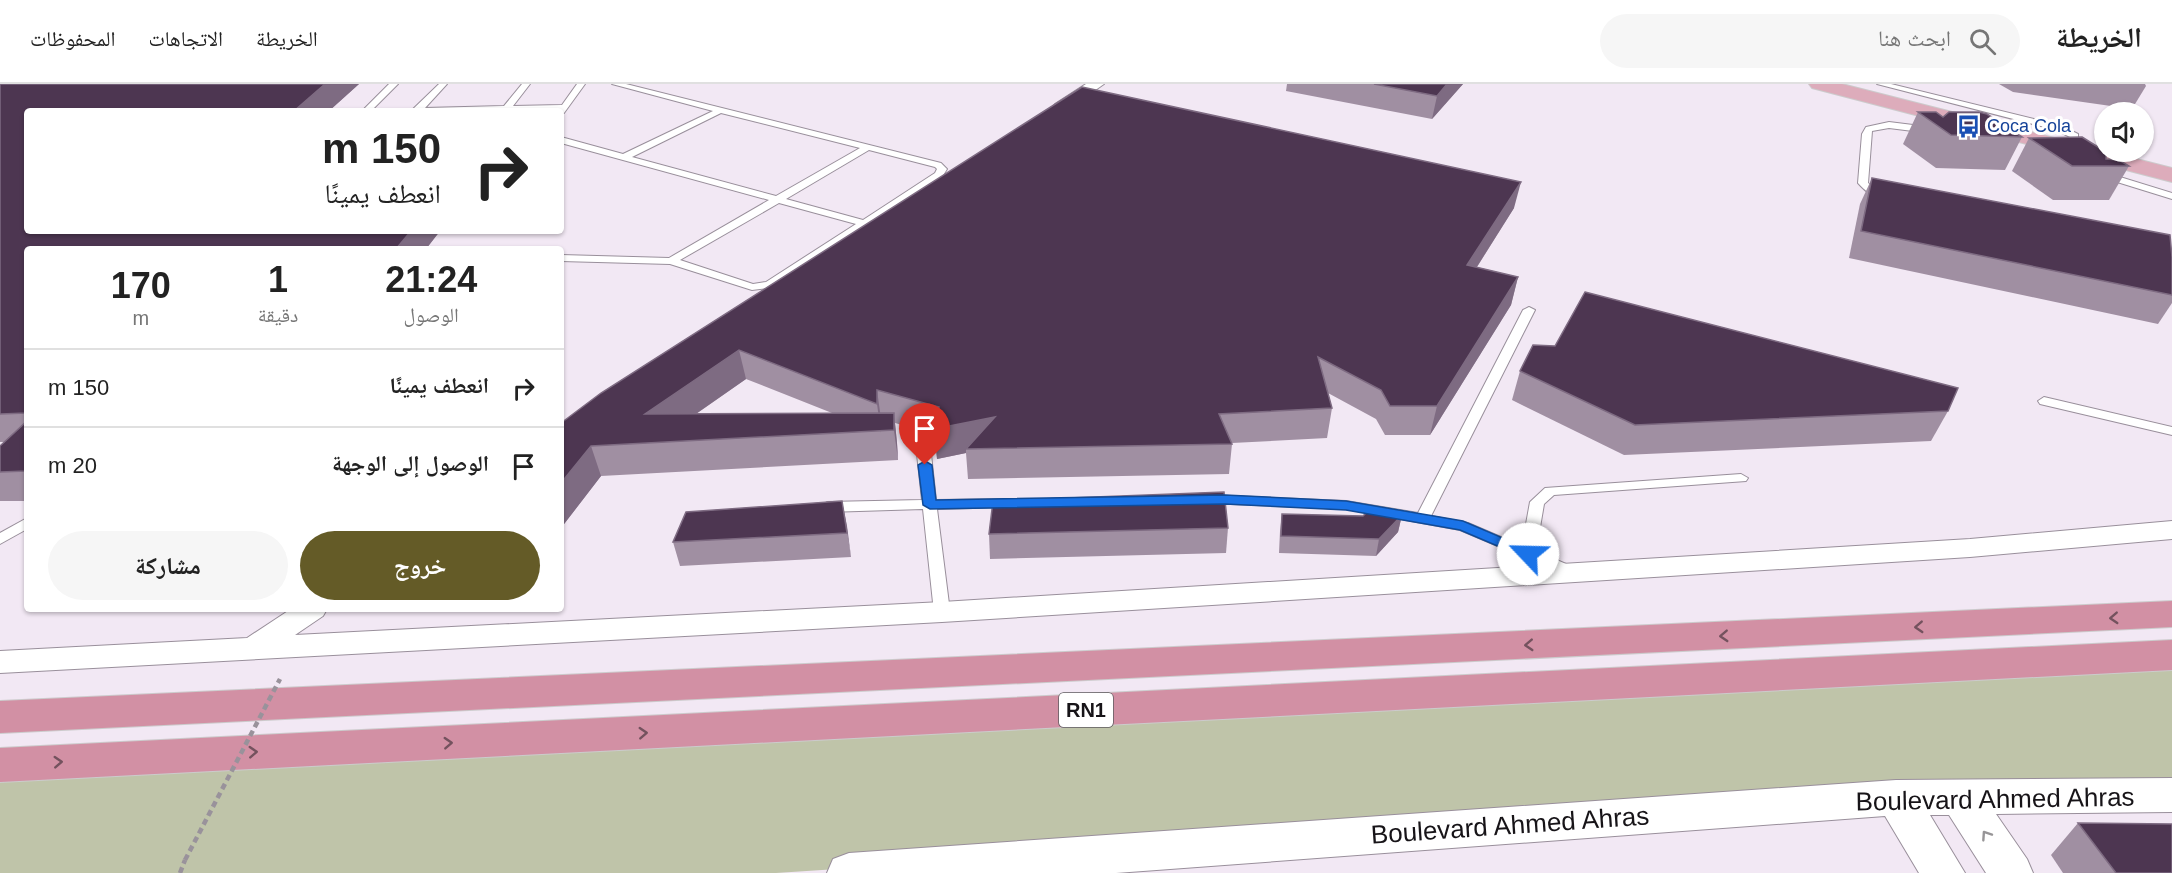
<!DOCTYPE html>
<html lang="ar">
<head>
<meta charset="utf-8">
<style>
	:root { --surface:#fff; --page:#f6f6f6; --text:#222; --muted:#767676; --line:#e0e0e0; --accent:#645b27 }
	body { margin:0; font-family:Arial,"Noto Naskh Arabic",sans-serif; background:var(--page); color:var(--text); direction:rtl; height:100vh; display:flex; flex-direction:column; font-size:22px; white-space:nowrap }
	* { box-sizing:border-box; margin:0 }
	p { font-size:20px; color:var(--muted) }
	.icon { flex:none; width:33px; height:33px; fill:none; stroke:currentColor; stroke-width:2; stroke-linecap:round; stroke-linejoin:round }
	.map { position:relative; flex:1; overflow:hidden; direction:ltr }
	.details { position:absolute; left:24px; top:162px; width:540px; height:366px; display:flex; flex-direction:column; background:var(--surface); border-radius:6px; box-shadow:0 2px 4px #0004; direction:rtl }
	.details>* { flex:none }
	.hud { position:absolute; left:24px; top:24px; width:540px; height:126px; border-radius:6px; box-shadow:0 2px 4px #0004; direction:rtl; background:#fff; color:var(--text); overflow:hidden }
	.tools { position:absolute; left:2094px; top:18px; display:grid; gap:12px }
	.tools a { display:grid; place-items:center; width:60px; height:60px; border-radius:50%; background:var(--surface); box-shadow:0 2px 4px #0004; font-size:30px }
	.pin { position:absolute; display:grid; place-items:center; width:51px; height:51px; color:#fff; margin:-62px -26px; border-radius:50% 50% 50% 0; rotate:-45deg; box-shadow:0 0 6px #0007 }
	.pin .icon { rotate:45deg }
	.me { position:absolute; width:66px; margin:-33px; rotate:294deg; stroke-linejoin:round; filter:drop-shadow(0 0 4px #0008) }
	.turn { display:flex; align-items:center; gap:21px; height:126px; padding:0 24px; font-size:27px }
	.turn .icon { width:78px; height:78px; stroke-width:2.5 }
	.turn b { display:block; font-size:42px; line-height:51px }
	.eta { display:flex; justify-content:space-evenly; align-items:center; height:102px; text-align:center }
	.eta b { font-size:36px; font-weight:700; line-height:42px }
	.cta { display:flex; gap:12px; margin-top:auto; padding:12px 24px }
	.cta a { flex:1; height:69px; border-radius:36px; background:var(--accent); color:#fff; font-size:24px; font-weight:700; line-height:69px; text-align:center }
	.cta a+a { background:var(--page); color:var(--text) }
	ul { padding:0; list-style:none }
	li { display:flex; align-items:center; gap:18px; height:78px; padding:0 24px; border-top:2px solid var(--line) }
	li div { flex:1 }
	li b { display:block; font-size:22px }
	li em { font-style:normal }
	header { display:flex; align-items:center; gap:36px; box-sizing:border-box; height:84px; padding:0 30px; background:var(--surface); border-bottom:2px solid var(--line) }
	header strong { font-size:28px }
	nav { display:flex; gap:33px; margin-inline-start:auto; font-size:21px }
	.search { width:420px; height:54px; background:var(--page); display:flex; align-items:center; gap:15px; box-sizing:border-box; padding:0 21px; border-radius:33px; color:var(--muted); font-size:22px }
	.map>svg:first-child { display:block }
</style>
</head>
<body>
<header>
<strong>الخريطة</strong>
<div class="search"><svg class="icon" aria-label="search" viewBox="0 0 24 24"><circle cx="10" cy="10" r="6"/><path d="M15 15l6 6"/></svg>ابحث هنا</div>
<nav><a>الخريطة</a><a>الاتجاهات</a><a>المحفوظات</a></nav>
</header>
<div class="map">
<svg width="2172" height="789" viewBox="0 0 2172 789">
	<rect width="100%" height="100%" fill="#f2e8f4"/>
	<polygon fill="#bfc4a9" points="2172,571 2172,713 1899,716 776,789 0,789 0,681"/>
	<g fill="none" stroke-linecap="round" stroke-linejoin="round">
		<defs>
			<g id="service">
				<polygon points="389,0 398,0 371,27 362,27"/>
				<polygon points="439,0 447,0 425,24 504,22 522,0 530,0 513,22 562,21 577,0 585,0 564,29 561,30 558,26 411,27"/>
				<path d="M612,0H626L941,79L947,85L942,93L769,204L752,206L670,180L561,177V171L669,174L769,116L561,59V53L623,70L713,27ZM721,29L860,64L776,112L632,73ZM869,66L935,83L937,85L935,89L863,136L786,115ZM779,119L856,140L766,198L753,200L680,176Z"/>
				<polygon points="1877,0 1891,0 2062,42 2078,50 2078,56 2071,58 2070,53 2056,46"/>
				<path d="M1889,38L1929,43L1933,46L1929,49L1889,44L1872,47L1868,99L1885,110V114C1875,115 1865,107 1858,99L1862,50L1866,43Z"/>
				<polygon points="2101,89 2107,89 2172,109 2172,115 2101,93"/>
				<polygon points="1529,223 1535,226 1431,432 1468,439 1522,462 1530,418 1545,404 1741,390 1748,394 1746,397 1554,411 1544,420 1536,467 1573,483 1575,487 1573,491 1568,492 1460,446 1346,425 1208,419 1201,415 1208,411 1346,417 1418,429 1523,226"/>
				<polygon points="2044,313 2172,343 2172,351 2040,320 2038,317"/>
				<polygon points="923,357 930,361 936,416 1009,415 1016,419 1009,423 937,425 950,528 947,532 937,532 934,528 923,425 827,428 820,423 827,418 922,416 916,361"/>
				<polygon points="27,434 27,445 0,460 0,449"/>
			</g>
			<g id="minor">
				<polygon points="1086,0 1104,0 1067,26 1055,26 1053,23 1055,20"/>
				<polygon points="2172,437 2172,455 1970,473 942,538 0,589 0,567 247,554 291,525 327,525 323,532 295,551 942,518 1970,455"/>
			</g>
			<polygon id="tertiary" points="2172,694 2172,728 1996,730 2027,775 2033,789 1986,789 1949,731 1930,731 1965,789 1919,789 1885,732 1116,789 827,789 833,775 849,769 1896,696"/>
			<polygon id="primary" points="1809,0 1842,0 2172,84 2172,98 1812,4"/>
			<g id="trunk">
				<polygon points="2172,517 2172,543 0,649 0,617"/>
				<polygon points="2172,556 2172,586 0,698 0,664"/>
			</g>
		</defs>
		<use href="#service" stroke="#998f9b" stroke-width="2"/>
		<use href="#minor" stroke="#998f9b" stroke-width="2"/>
		<use href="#tertiary" stroke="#998f9b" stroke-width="2"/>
		<use href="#primary" stroke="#cccbcc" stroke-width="2"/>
		<use href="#trunk" stroke="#cccbcc" stroke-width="2"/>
		<polyline stroke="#99929b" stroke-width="4.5" stroke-dasharray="6 4" stroke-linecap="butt" points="180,789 185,776"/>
		<use href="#service" fill="#fff" fill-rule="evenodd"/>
		<use href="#minor" fill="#fff" fill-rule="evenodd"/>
		<use href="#tertiary" fill="#fff" fill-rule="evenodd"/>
		<use href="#primary" fill="#ddacbb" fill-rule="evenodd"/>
		<use href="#trunk" fill="#d290a4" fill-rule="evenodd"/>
		<polyline stroke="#99929b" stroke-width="4.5" stroke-dasharray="6 4" stroke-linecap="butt" points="185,776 280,595"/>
	</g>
	<g fill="#a08fa2" fill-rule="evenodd">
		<polygon points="0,0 359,0 329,27 27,27 440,147 426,165 27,165 27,417 0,417 0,362 4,358 0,358"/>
		<polygon points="1287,0 1463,0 1432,35 1286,7"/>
		<polygon points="1999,0 2145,0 2146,2 2132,25 2013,8"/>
		<path d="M1082,3L1514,124L1477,183L1518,193L1511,221L1430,351H1385L1376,335L1328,309L1332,324L1327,354L1232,359V360L1229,390L968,395L966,369L937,375L935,350L895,339L897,359L898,376L601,392L561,444V339ZM746,295L832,329L696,330Z"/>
		<polygon points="1918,28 1943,33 2022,53 2005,86 1936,84 1903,60"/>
		<polygon points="2029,54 2106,75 2129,82 2109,116 2053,116 2012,87"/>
		<polygon points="1872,94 2172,173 2172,219 2158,240 1849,174 1860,120"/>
		<polygon points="1520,287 1948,327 1931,357 1624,371 1512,316"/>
		<polygon points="842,417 851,473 680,482 673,458"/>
		<polygon points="1282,430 1363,432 1402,431 1398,448 1376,472 1279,469 1280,447"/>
		<polygon points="1228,444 1226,469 990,475 989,450"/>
		<polygon points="2078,739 2172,789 2063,789 2051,771"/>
	</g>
	<g fill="#7e6b82">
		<polygon points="325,0 359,0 329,27 294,27"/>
		<polygon points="1447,0 1463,0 1432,35 1437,12"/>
		<polygon points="1521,98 1514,124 1461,208 1467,181"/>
		<polygon points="411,147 440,147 426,165 396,165"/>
		<polygon points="1518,193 1511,221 1430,351 1437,322"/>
		<polygon points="739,266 746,295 654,359 645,330"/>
		<polygon points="877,306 881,335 881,349 877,320"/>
		<polygon points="894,329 897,359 898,376 894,346"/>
		<polygon points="995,333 966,365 966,369 937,375 934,345"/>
		<polygon points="591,362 601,392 561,444 561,399"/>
		<polygon points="842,417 847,442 851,473 847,449"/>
		<polygon points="1402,431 1398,448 1376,472 1379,455"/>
	</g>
	<g fill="#4d3651" stroke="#7e6b82" stroke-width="1.5">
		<polygon points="0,0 325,0 294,27 27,27 27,147 411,147 396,165 27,165 27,329 0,330"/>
		<polygon points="1374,0 1447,0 1437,12"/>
		<polygon points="1082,3 1521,98 1467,181 1518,193 1437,322 1390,322 1381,306 1318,273 1332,324 1219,330 1232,360 966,365 995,333 934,345 939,323 877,306 877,320 739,266 645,330 894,329 894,346 591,362 561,399 561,339 601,309"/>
		<polygon points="1918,28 1936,28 1943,33 1949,28 1979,28 1987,30 2022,53 1951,51"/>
		<polygon points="2082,53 2106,68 2106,75 2119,76 2129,82 2072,82 2029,54"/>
		<polygon points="1872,94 2170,151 2172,173 2172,211 1861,147"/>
		<polygon points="1585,208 1958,304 1948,327 1635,341 1520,287 1533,261 1555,262"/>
		<polygon points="27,337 27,387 0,388 0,362"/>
		<polygon points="1224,408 1228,444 989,450 993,417"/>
		<polygon points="842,417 847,449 673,458 686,428"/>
		<polygon points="1373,422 1402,431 1379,455 1281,452 1282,430 1363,432"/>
		<polygon points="2078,739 2172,740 2172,789 2116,789"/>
	</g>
	<defs><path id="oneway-chevron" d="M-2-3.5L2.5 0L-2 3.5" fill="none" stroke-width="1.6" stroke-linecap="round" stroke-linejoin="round" transform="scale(1.5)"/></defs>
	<g stroke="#74525e">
		<use href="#oneway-chevron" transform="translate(2114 534) rotate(177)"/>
		<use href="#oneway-chevron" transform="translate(1919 543) rotate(177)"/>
		<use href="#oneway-chevron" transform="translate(1724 552) rotate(177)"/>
		<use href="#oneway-chevron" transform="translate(1529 561) rotate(177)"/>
		<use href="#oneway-chevron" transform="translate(643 649) rotate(-3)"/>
		<use href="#oneway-chevron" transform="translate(448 659) rotate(-3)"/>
		<use href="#oneway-chevron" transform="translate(253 668) rotate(-3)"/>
		<use href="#oneway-chevron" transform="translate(58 678) rotate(-3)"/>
	</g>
	<use stroke="#979597" href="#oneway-chevron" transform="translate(1986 751) rotate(-124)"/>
	<polygon fill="#1a73e8" stroke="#114b97" stroke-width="1.5" points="925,377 932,381 936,416 1225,411 1346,417 1463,437 1533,467 1535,470 1528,475 1460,446 1346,426 1225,420 930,425 923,421 918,381"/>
	<defs>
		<symbol id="bus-bare" viewBox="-9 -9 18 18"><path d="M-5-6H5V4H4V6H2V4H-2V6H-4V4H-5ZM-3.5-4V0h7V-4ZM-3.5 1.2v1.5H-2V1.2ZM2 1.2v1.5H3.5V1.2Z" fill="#1a4fb4" stroke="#fff" stroke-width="2.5" paint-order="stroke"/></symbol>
	</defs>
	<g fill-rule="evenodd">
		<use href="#bus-bare" x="1952" y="26" width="33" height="33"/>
	</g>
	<g text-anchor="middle" stroke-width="6" stroke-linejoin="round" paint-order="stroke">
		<g font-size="18" fill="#164399" stroke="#fff" text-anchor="start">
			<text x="1987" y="48">Coca Cola</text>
		</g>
		<rect fill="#fff" stroke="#5d5a5d" stroke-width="1.5" x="1059" y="609" width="54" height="34" rx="4.5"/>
		<g font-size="20" font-weight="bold" fill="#171418">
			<text x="1086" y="633">RN1</text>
		</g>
		<g font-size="26" fill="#171418" stroke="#fff">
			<text transform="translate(1995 715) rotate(-1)" y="9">Boulevard Ahmed Ahras</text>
			<text transform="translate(1510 741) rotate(-4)" y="9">Boulevard Ahmed Ahras</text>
		</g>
	</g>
</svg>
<div class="tools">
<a><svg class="icon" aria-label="sound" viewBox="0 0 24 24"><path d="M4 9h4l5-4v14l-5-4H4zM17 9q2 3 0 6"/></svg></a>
</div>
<div class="pin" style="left:925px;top:381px;background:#d93025"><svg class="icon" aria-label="arrive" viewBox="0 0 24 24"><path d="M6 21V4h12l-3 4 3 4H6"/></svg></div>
<svg class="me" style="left:1528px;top:470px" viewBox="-20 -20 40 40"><circle r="19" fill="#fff"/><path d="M0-13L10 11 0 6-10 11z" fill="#1a73e8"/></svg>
<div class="hud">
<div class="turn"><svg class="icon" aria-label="right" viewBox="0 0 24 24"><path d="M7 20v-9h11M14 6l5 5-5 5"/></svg><div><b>150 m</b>انعطف يمينًا</div></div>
</div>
<section class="details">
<div class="eta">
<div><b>21:24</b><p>الوصول</p></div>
<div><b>1</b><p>دقيقة</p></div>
<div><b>170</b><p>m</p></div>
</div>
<ul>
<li><svg class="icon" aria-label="right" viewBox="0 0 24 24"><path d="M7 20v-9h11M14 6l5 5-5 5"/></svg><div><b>انعطف يمينًا</b></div><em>150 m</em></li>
<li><svg class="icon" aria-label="arrive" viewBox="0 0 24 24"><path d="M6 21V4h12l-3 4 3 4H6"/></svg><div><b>الوصول إلى الوجهة</b></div><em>20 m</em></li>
</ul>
<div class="cta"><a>خروج</a><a>مشاركة</a></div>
</section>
</div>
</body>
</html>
